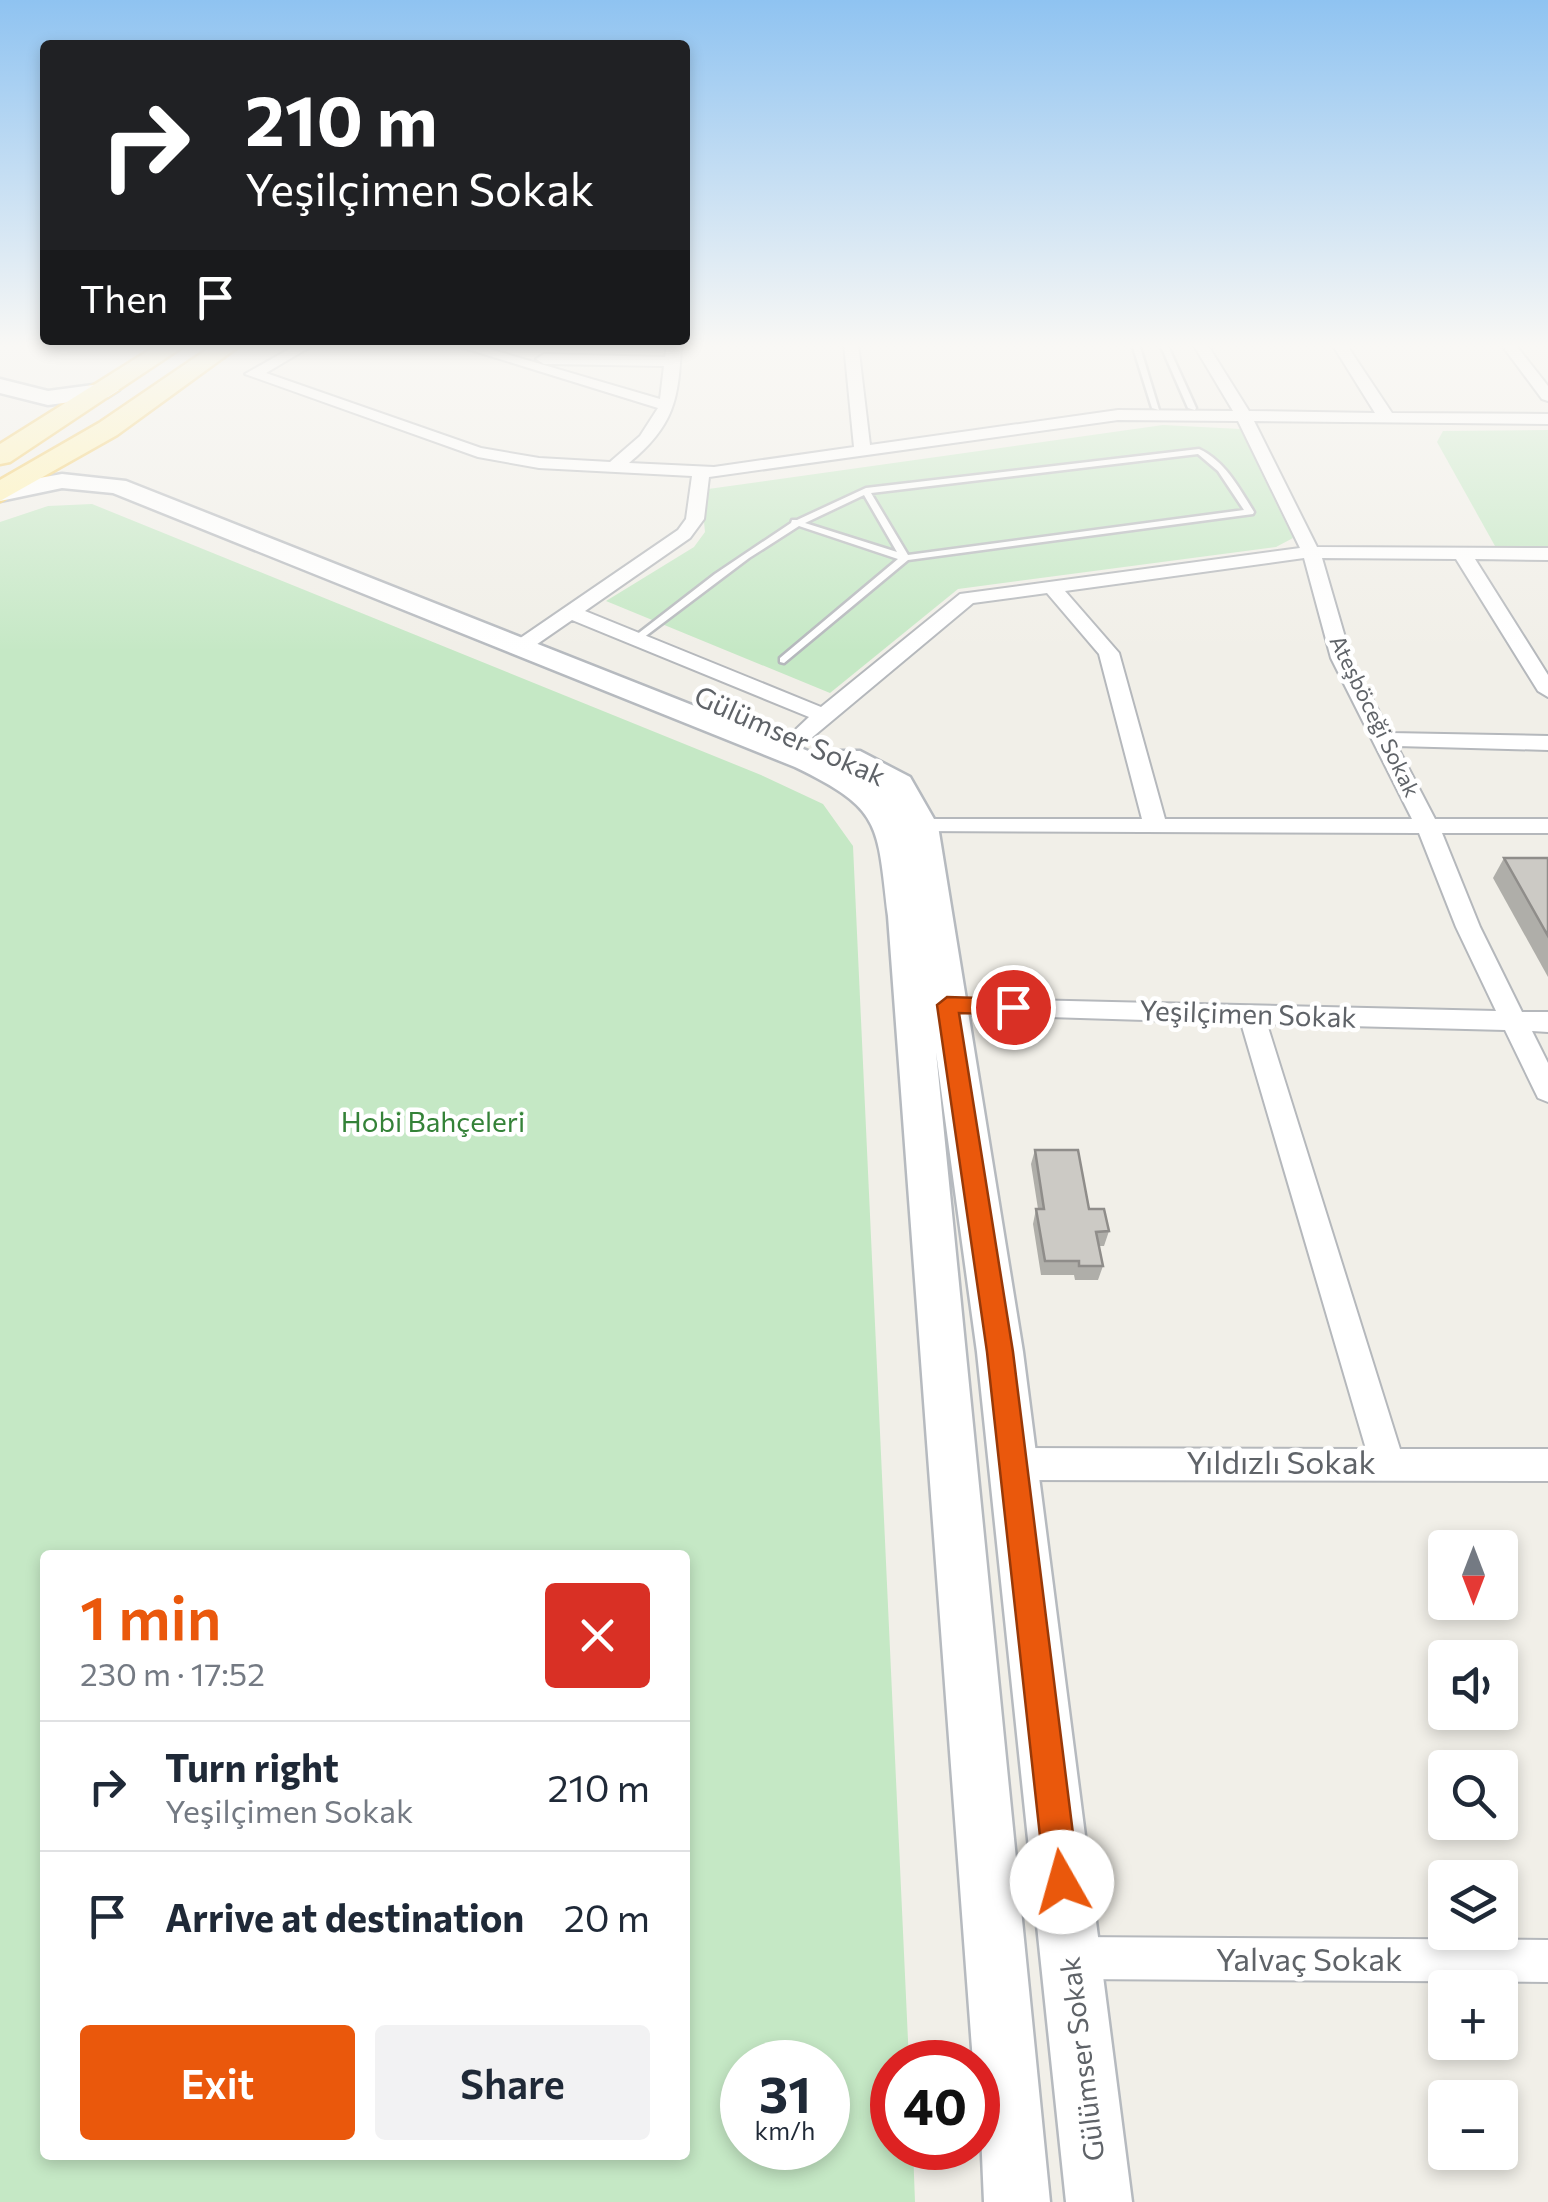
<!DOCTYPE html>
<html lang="en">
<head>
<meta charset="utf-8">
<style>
	:root { --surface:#fff; --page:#f2f2f3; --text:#1f2937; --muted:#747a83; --line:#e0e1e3; --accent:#ea580c }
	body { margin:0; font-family:Commissioner,sans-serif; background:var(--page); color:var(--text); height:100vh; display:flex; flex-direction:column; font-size:38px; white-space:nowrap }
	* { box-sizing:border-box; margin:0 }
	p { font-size:32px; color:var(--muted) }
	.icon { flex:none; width:55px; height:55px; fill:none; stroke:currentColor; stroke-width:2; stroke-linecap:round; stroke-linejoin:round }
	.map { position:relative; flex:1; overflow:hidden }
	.details { position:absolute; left:40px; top:1550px; width:650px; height:610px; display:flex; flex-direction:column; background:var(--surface); border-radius:10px; box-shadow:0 5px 15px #0003 }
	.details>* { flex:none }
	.guide { position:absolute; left:40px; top:40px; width:650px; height:305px; border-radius:10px; box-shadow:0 5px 15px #0003; background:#202124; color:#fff; overflow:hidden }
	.needle { width:65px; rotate:180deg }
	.tools { position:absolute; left:1428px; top:1530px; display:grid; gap:20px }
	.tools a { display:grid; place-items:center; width:90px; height:90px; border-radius:10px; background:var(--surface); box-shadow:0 5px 15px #0003; font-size:50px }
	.speed { position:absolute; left:720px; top:2040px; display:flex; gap:20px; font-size:50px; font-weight:700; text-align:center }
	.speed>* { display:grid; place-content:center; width:130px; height:130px; border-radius:50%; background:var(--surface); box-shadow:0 5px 15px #0003; line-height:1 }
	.speed small { font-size:25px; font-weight:400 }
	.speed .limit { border:15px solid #d22; background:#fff; color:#111 }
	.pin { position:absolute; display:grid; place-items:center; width:85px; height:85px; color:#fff; margin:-42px; border:5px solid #fff; border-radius:50%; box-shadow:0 2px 10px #0007 }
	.me { position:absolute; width:110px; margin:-55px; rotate:353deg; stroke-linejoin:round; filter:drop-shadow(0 0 8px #0008) }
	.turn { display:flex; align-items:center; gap:35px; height:210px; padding:0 40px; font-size:45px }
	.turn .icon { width:130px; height:130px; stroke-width:2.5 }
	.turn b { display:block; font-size:70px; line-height:85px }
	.then { display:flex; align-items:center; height:95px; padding:0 40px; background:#0003; gap:20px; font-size:38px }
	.round { display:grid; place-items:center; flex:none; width:105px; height:105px; border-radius:10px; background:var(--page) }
	.summary { display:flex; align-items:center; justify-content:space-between; height:170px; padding:0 40px }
	h1 { font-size:60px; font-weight:600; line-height:75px; color:var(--accent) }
	.primary-button { display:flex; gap:20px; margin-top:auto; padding:20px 40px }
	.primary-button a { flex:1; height:115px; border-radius:10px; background:var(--accent); color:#fff; font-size:40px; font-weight:600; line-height:115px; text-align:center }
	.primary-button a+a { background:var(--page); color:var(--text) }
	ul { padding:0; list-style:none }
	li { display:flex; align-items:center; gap:30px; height:130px; padding:0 40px; border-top:2px solid var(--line) }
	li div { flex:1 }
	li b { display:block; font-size:38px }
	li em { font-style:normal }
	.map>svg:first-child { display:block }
</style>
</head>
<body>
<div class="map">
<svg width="1548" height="2202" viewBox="0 0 1548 2202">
	<rect width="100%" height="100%" fill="#f1efe8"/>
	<g fill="#c5e8c5" fill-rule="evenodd">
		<polygon points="1163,425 1240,429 1293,538 1276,547 958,589 830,693 606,601 694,547 705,532 701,490"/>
		<polygon points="1548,430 1548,546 1495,546 1437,442 1443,431"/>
		<path d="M92,504L761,775L823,804L853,846L909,2062H892V2148H913L915,2202H0V522L48,506ZM45,1555H685V2155H45ZM742,2062H828V2148H742Z"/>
	</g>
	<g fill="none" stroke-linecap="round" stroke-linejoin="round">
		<defs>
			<g id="lane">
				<polygon points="1132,344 1139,344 1159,410 1152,408"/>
				<polygon points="1160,344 1167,344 1196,408 1195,410 1188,408"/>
				<path d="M1199,449C1225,461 1239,488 1254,512L1253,514L908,560L784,663L780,662V658L898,559L799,526L749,558L639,641L631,639L715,574L791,523L792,520H797L866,488ZM1198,454L1218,471L1244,510L908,555L871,493ZM864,495L897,552L805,523Z"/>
			</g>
			<g id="street">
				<path d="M298,344H315L266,373L481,448L539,458L610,462L640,436L658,408L451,344H472L660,399L664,366L544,364L536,359L544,354L665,357L667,344H681C679,399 674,426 629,463L714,467L854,447L844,344H858L870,445L1118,410L1233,411L1193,344H1207L1249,411L1375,413L1332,344H1346L1392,413L1548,414V424L1254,421L1317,547L1548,548V560L1475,559L1548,675V697L1538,691L1456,559L1322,558L1351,658L1390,733L1548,736V750L1397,746L1435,819H1548V833H1442L1480,927L1522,1012H1548V1032L1532,1031L1548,1063V1102L1538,1098L1505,1030L1267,1024L1400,1449H1548V1481L1013,1480L1001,1475L996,1464L1001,1453L1013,1448L1366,1449L1241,1023L947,1014L938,1012L934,1005L938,998L1496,1011L1456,927L1419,833L913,831L910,826L921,819H1142L1099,654L1047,593L973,603L809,740L801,741L790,735L809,717L572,620L530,649H516V641L678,530L686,519L692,476L539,468L478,457L245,374ZM1118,420L1238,421L1300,548L960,594L821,707L585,611L690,538L704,519L709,477ZM1304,558L1331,658L1412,819H1165L1119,653L1065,591Z"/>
				<polygon points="1501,344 1515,344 1548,386 1548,401 1542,399"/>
				<polygon points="1070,1937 1548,1940 1548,1982 1070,1979 1055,1973 1049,1958 1055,1943"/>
			</g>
			<g id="secondary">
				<polygon points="0,379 48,391 108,383 119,390 108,397 48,405 0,393"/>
				<path d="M62,474L126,481L836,762L833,758L838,751H860L910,777L938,826L1023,1352L1132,2202H1066L977,1352L936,1052L1050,2202H984L978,2062H973L888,916C877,823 882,809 795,767L113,493L62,488L0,501V485Z"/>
			</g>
			<g id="primary">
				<polygon points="159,344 187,344 10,462 0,464 0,444"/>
				<polygon points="215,344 242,344 117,435 0,501 0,480 99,423"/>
			</g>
		</defs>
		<use href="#lane" stroke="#b5b8bc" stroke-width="5"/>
		<use href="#street" stroke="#b5b8bc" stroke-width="4"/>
		<use href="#secondary" stroke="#b6babf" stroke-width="5"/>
		<use href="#primary" stroke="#f2c960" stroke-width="5"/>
		<use href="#lane" fill="#fff" fill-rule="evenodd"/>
		<use href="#street" fill="#fff" fill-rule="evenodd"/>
		<use href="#secondary" fill="#fff" fill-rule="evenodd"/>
		<use href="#primary" fill="#fff2af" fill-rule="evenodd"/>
	</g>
	<g fill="#afaea9">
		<polygon points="1504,858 1548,858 1548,977 1493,878"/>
		<polygon points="1035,1150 1109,1231 1104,1246 1099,1246 1103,1266 1098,1280 1075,1280 1074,1275 1041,1275 1033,1224 1036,1209 1038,1209 1031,1164"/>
	</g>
	<g fill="#cccac5" stroke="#8f8d8a" stroke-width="2.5">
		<polygon points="1504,858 1548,858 1548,936"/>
		<polygon points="1035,1150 1078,1150 1089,1209 1104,1209 1109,1231 1096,1232 1103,1266 1079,1266 1079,1261 1045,1261 1036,1209 1044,1209"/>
	</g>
	<linearGradient id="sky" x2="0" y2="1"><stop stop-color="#8fc3f1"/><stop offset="0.53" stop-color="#f9f8f5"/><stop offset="1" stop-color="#f9f8f5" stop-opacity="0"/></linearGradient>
	<rect width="1548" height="652" fill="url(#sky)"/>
	<polygon fill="#ea580c" stroke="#983908" stroke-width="2.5" points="947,997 1013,999 1023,1007 1013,1015 959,1013 1013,1352 1079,1882 1074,1894 1062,1899 1050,1894 1045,1882 987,1352 937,1005"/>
	<g text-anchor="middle" stroke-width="9" stroke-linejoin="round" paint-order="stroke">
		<g font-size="22" fill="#5f6368" stroke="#fff">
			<text transform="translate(1375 716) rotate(64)" y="8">Ateşböceği Sokak</text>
		</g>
		<g font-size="28" fill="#5f6368" stroke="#fff">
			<text transform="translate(790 736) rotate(24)" y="10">Gülümser Sokak</text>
			<text transform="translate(1248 1014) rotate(2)" y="10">Yeşilçimen Sokak</text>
			<text transform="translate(1082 2059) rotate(-97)" y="10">Gülümser Sokak</text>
		</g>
		<g font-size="28" fill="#348238" stroke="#fff">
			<text x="433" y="1132">Hobi Bahçeleri</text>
		</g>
		<g font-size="32" fill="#5f6368" stroke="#fff">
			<text x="1281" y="1474">Yıldızlı Sokak</text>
			<text x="1309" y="1971">Yalvaç Sokak</text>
		</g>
	</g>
</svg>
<div class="tools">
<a><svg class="needle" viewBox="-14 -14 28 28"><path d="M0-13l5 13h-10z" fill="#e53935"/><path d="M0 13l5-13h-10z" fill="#747a83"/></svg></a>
<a><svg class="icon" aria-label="sound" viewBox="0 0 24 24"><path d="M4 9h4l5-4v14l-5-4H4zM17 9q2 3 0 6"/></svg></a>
<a><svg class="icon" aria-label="search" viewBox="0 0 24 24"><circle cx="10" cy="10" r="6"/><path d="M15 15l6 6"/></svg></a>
<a><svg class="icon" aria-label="layers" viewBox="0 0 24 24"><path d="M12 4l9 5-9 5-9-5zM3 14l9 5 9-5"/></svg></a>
<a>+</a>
<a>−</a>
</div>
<div class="speed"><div>31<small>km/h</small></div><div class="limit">40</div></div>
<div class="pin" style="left:1013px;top:1007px;background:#d93025"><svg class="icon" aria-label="arrive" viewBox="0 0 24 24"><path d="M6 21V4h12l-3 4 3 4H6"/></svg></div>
<svg class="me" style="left:1062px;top:1882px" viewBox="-20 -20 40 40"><circle r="19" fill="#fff"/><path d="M0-13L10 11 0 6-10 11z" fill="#ea580c"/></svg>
<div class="guide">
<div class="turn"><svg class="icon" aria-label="right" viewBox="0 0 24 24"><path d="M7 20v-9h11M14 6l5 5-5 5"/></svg><div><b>210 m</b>Yeşilçimen Sokak</div></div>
<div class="then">Then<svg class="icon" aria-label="arrive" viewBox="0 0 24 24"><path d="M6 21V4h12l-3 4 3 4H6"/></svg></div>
</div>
<section class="details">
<div class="summary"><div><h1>1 min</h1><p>230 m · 17:52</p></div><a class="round" style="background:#d93025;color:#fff"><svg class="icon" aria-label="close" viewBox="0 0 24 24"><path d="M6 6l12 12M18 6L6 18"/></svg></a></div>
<ul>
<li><svg class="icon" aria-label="right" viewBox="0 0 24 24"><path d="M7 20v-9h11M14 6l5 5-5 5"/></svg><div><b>Turn right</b><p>Yeşilçimen Sokak</p></div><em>210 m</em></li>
<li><svg class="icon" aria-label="arrive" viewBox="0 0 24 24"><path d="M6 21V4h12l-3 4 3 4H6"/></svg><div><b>Arrive at destination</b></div><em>20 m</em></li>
</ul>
<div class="primary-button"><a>Exit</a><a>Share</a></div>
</section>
</div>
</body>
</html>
